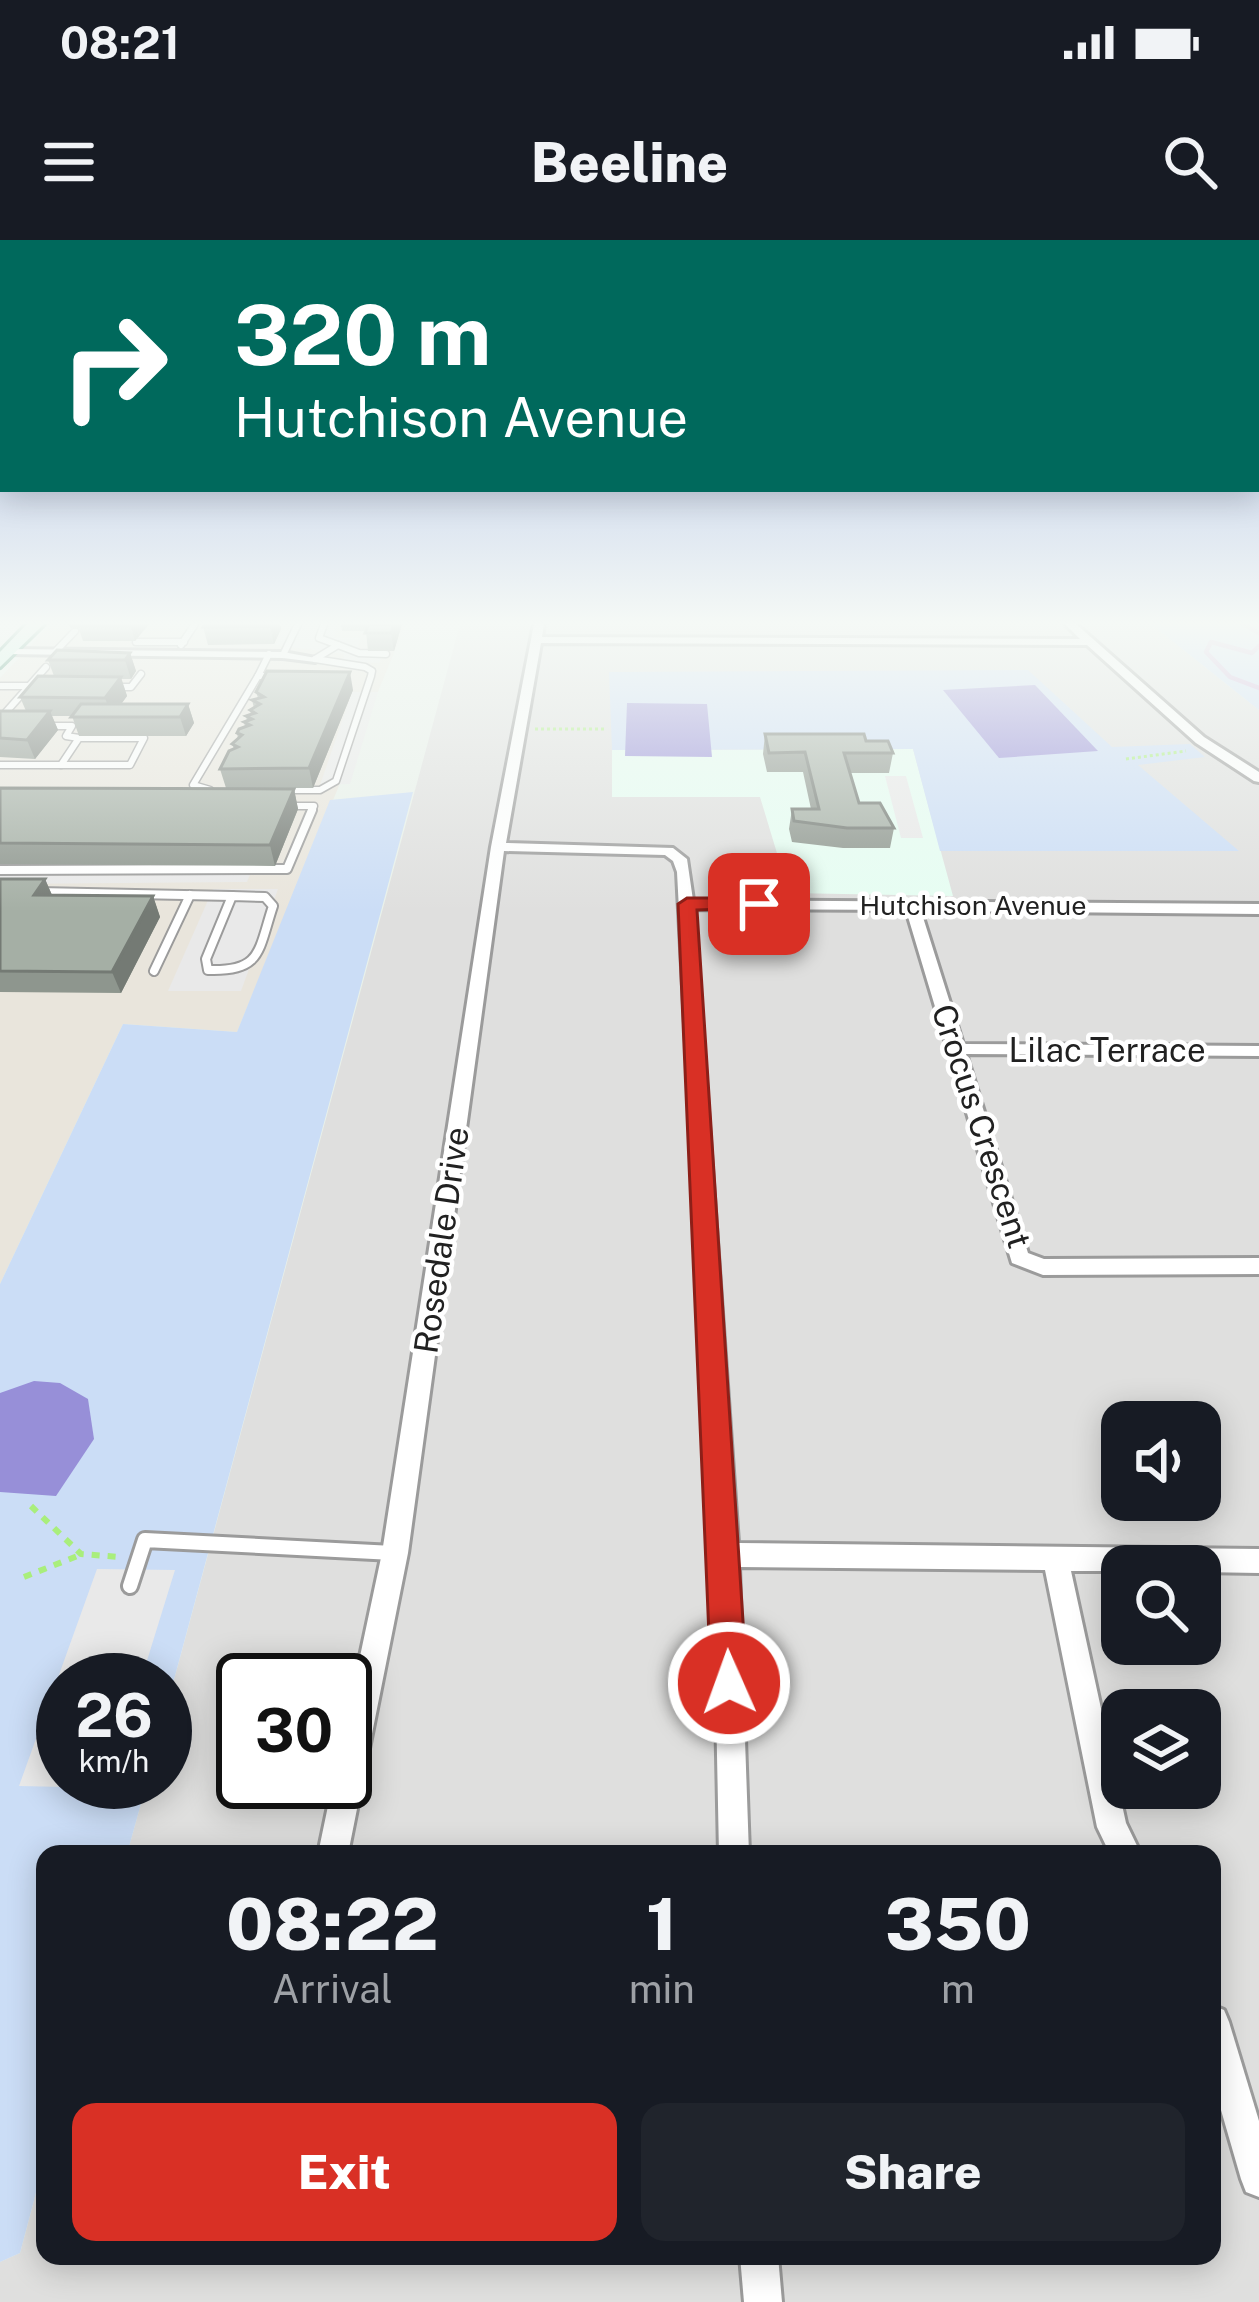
<!DOCTYPE html>
<html lang="en">
<head>
<meta charset="utf-8">
<style>
	:root { --surface:#171b24; --page:#20242c; --text:#f1f3f6; --muted:#9ea1a6; --accent:#d93025 }
	body { margin:0; font-family:"Public Sans",sans-serif; background:var(--page); color:var(--text); height:100vh; display:flex; flex-direction:column; font-size:45px; white-space:nowrap }
	* { box-sizing:border-box; margin:0 }
	p { font-size:39px; color:var(--muted) }
	.icon { flex:none; width:66px; height:66px; fill:none; stroke:currentColor; stroke-width:2; stroke-linecap:round; stroke-linejoin:round }
	.map { position:relative; flex:1; overflow:hidden }
	.details { position:absolute; left:36px; top:1605px; width:1185px; height:420px; display:flex; flex-direction:column; background:var(--surface); border-radius:24px; box-shadow:0 6px 30px #0003 }
	.details>* { flex:none }
	.top-card { position:absolute; left:0px; top:0px; width:1260px; height:252px; box-shadow:0 6px 30px #0003; background:#00695c; color:#fff; overflow:hidden }
	.tools { position:absolute; left:1101px; top:1161px; display:grid; gap:24px }
	.tools a { display:grid; place-items:center; width:120px; height:120px; border-radius:24px; background:var(--surface); box-shadow:0 6px 30px #0003; font-size:60px }
	.speed { position:absolute; left:36px; top:1413px; display:flex; gap:24px; font-size:60px; font-weight:700; text-align:center }
	.speed>* { display:grid; place-content:center; width:156px; height:156px; border-radius:50%; background:var(--surface); box-shadow:0 6px 30px #0003; line-height:1 }
	.speed small { font-size:30px; font-weight:400 }
	.speed .limit { border:6px solid #111; border-radius:18px; background:#fff; color:#111 }
	.pin { position:absolute; display:grid; place-items:center; width:102px; height:102px; color:#fff; margin:-51px; border-radius:24px; box-shadow:0 6px 18px #0006 }
	.me { position:absolute; width:132px; margin:-66px; rotate:358deg; stroke-linejoin:round; filter:drop-shadow(0 0 9px #0008) }
	.turn { display:flex; align-items:center; gap:42px; height:252px; padding:0 36px; font-size:54px }
	.turn .icon { width:156px; height:156px; stroke-width:2.5 }
	.turn b { display:block; font-size:84px; line-height:102px }
	.eta { display:flex; justify-content:space-evenly; align-items:center; height:204px; text-align:center }
	.eta b { font-size:72px; font-weight:800; line-height:84px }
	.button { display:flex; gap:24px; margin-top:auto; padding:24px 36px }
	.button a { flex:1; height:138px; border-radius:24px; background:var(--accent); color:#fff; font-size:48px; font-weight:800; line-height:138px; text-align:center }
	.button a+a { background:var(--page); color:var(--text) }
	.status { display:flex; justify-content:space-between; align-items:center; height:84px; padding:0 60px; background:var(--surface); direction:ltr }
	.status svg { height:33px; fill:currentColor }
	header { display:flex; justify-content:space-between; align-items:center; height:156px; padding:0 36px; background:var(--surface); font-size:54px; font-weight:800 }
	.map>svg:first-child { display:block }
</style>
</head>
<body>
<div class="status"><b>08:21</b><svg viewBox="0 0 49 12"><path d="M0 12V9h3v3zM5 12V6h3v6zM10 12V3h3v9zM15 12V0h3v12zM26 1h20v11H26zM47 4h2v5h-2z"/></svg></div>
<header><svg class="icon" aria-label="menu" viewBox="0 0 24 24"><path d="M4 6h16M4 12h16M4 18h16"/></svg>Beeline<svg class="icon" aria-label="search" viewBox="0 0 24 24"><circle cx="10" cy="10" r="6"/><path d="M15 15l6 6"/></svg></header>
<div class="map">
<svg width="1259" height="2062" viewBox="0 0 1259 2062">
	<rect width="100%" height="100%" fill="#e9f1ea"/>
	<path fill="#dfdfde" fill-rule="evenodd" d="M460,384H1151L1259,470V2062H0V2022L20,2013L45,1919V2016H1212V1614H127L147,1542H165V1473ZM1122,1182H1200V1260H1122ZM1122,1326H1200V1404H1122ZM243,1440H345V1542H243ZM1122,1470H1200V1548H1122Z"/>
	<polygon fill="#e9e5dc" points="51,384 406,384 237,792 123,784 0,1044 0,438"/>
	<polygon fill="#e6fdf2" points="913,509 953,656 789,653 760,557 612,557 612,510"/>
	<g fill="#cbddf6">
		<polygon points="1151,384 1259,384 1259,470"/>
		<polygon points="1028,430 1112,507 1190,504 1205,517 1138,525 1239,611 940,611 913,509 612,510 609,432"/>
		<polygon points="413,552 165,1473 165,1440 63,1440 63,1542 147,1542 127,1614 45,1614 45,1919 20,2013 0,2022 0,1044 123,784 237,792 330,560"/>
	</g>
	<g fill="#978fd8">
		<polygon points="1035,445 1098,511 999,518 943,450"/>
		<polygon points="627,463 707,464 712,517 625,516"/>
		<polygon points="34,1141 60,1143 88,1159 94,1199 56,1256 0,1252 0,1153"/>
	</g>
	<g fill="#e9e9e9">
		<polygon points="297,384 338,384 334,398 360,398 356,414 383,415 379,423 344,422 344,414 275,405 284,388"/>
		<polygon points="352,452 378,452 350,544 320,545"/>
		<polygon points="885,536 906,536 923,598 901,598"/>
		<polygon points="277,568 247,642 0,644 0,636 207,635 237,569"/>
		<polygon points="213,649 278,649 241,751 168,751"/>
		<polygon points="97,1329 175,1330 141,1440 63,1440 63,1542 110,1542 108,1548 19,1546"/>
	</g>
	<g fill="none" stroke-linecap="round" stroke-linejoin="round">
		<g stroke="#ceaeda" stroke-width="4.5">
			<polyline points="1243,384 1259,393"/>
			<polyline points="1259,406 1252,413 1211,402 1206,412 1230,437 1259,448"/>
		</g>
		<defs>
			<g id="service-far2">
				<polyline points="324,384 319,398 338,405"/>
				<polyline points="136,402 184,402"/>
				<polyline points="181,405 195,384"/>
				<polyline points="54,413 75,391"/>
				<polyline points="283,415 298,384"/>
				<polyline points="315,419 338,405 359,413 386,414"/>
				<polyline points="265,436 258,436 269,414"/>
				<polyline points="0,446 39,446"/>
				<polyline points="111,447 131,447 141,434"/>
				<polyline points="6,472 46,427"/>
				<polyline points="45,486 72,486 66,496 79,498"/>
				<polygon points="79,498 144,498 130,525 61,525"/>
				<polyline points="0,525 61,525"/>
				<polyline points="210,550 193,545 258,436"/>
				<polyline points="283,550 320,550 336,541 371,436 372,431 365,427 315,419"/>
				<polyline points="283,566 314,566 311,573"/>
			</g>
			<g id="service-far1">
				<polyline points="0,630 287,629 312,570"/>
				<polyline points="39,652 232,656"/>
				<path d="M232,656L265,657L273,666C258,711 262,732 208,730L206,719Z"/>
				<polyline points="154,731 190,655"/>
			</g>
			<polyline id="service" points="130,1346 145,1300 393,1313"/>
			<g id="minor">
				<polygon points="534,384 544,384 542,397 1080,399 1065,384 1076,384 1204,497 1259,532 1259,542 1254,541 1196,503 1087,405 541,403 506,603 673,608 687,619 693,660 1259,664 1259,674 921,671 963,804 1259,806 1259,816 966,814 1028,1013 1044,1019 1259,1018 1259,1034 1043,1035 1012,1023 906,670 694,669 738,1303 1259,1309 1259,1333 1200,1332 1200,1326 1122,1326 1122,1331 1071,1331 1126,1583 1141,1614 1110,1614 1097,1587 1045,1330 739,1327 749,1614 719,1614 713,1315 677,632 673,621 665,615 504,611 408,1313 348,1614 318,1614 333,1542 345,1542 345,1487 382,1313 491,607"/>
				<polygon points="10,409 283,412 321,419 315,422 283,418 6,414 6,410"/>
				<polygon points="1212,1765 1224,1770 1229,1782 1259,1881 1259,1957 1246,1952 1241,1939 1212,1839"/>
				<polygon points="740,2016 778,2016 782,2062 744,2062"/>
			</g>
			<polygon id="secondary" points="27,384 44,384 0,427 0,412"/>
		</defs>
		<use href="#service-far2" stroke="#9b9b9b" stroke-width="9"/>
		<use href="#service-far1" stroke="#9b9b9b" stroke-width="12"/>
		<use href="#service" stroke="#9b9b9b" stroke-width="20"/>
		<use href="#minor" stroke="#9b9b9b" stroke-width="6"/>
		<use href="#secondary" stroke="#0f724c" stroke-width="6"/>
		<g stroke="#a9ee7c" stroke-width="3" stroke-dasharray="3 3" stroke-linecap="butt">
			<polyline points="535,489 607,489"/>
			<polyline points="1126,519 1186,511"/>
		</g>
		<g stroke="#a9ee7c" stroke-width="6" stroke-dasharray="8 8" stroke-linecap="butt">
			<polyline points="31,1266 81,1314 120,1317"/>
			<polyline points="24,1337 80,1315"/>
		</g>
		<use href="#service-far2" stroke="#fff" stroke-width="6"/>
		<use href="#service-far1" stroke="#fff" stroke-width="8"/>
		<use href="#service" stroke="#fff" stroke-width="14"/>
		<use href="#minor" fill="#fff" fill-rule="evenodd"/>
		<use href="#secondary" fill="#c3f5df" fill-rule="evenodd"/>
	</g>
	<g fill="#8e968e">
		<polygon points="69,384 149,384 135,401 83,401 79,389 71,389"/>
		<polygon points="205,384 280,384 281,389 274,404 208,405 203,387"/>
		<polygon points="341,384 402,384 394,411 368,411 366,391 342,391"/>
		<polygon points="130,413 136,431 131,439 121,439 127,456 121,464 188,464 194,483 186,496 79,496 72,476 52,476 58,490 35,519 0,517 0,471 26,471 20,457 54,436 48,420"/>
		<polygon points="353,450 313,548 226,548 220,529 234,509 232,504 238,499 237,493 245,487 244,482 247,481 246,476 251,474 250,470 254,468 252,460 258,458 256,452"/>
		<polygon points="765,494 866,501 893,513 889,533 850,533 859,563 894,588 890,608 843,608 792,602 789,589 792,569 811,569 803,532 767,532 763,514"/>
		<polygon points="0,548 294,549 298,569 275,626 0,624"/>
		<polygon points="0,639 45,639 52,655 153,656 160,677 121,753 0,752"/>
	</g>
	<g fill="#747a74">
		<polygon points="130,384 149,384 135,401"/>
		<polygon points="271,384 280,384 281,389 274,404 270,386"/>
		<polygon points="394,384 402,384 394,411 391,393"/>
		<polygon points="130,413 136,431 131,439 125,420"/>
		<polygon points="350,432 353,450 313,548 309,528"/>
		<polygon points="121,437 127,456 112,477 105,458"/>
		<polygon points="188,464 194,483 186,496 180,477"/>
		<polygon points="50,471 58,490 35,519 27,500"/>
		<polygon points="294,549 298,569 275,626 270,605"/>
		<polygon points="45,639 54,660 34,655"/>
		<polygon points="153,656 160,677 121,753 112,732"/>
	</g>
	<g fill="#a5afa5" stroke="#747a74" stroke-width="3">
		<polygon points="205,384 271,384 270,386 203,387"/>
		<polygon points="369,384 394,384 391,393 365,393"/>
		<polygon points="57,410 130,413 125,420 48,420"/>
		<polygon points="267,431 350,432 309,528 220,529 229,511 238,507 232,504 242,495 237,493 239,489 250,485 244,482 252,479 246,476 255,473 250,470 260,464 252,460 264,457 256,452"/>
		<polygon points="38,436 121,437 105,458 20,457"/>
		<polygon points="81,464 188,464 180,477 71,477"/>
		<polygon points="0,471 50,471 27,500 0,498"/>
		<polygon points="765,494 864,494 866,501 888,501 893,513 844,513 859,563 880,563 894,588 847,588 794,581 792,569 819,569 805,512 769,513"/>
		<polygon points="0,548 294,549 270,605 0,603"/>
		<polygon points="0,639 45,639 34,655 153,656 112,732 0,731"/>
	</g>
	<linearGradient id="sky" x2="0" y2="1"><stop stop-color="#9db2e2"/><stop offset="0.57" stop-color="#f5f9f6"/><stop offset="1" stop-color="#f5f9f6" stop-opacity="0"/></linearGradient>
	<rect width="1259" height="672" fill="url(#sky)"/>
	<polygon fill="#d93025" stroke="#8d1f18" stroke-width="3" points="759,658 769,664 766,668 697,670 747,1443 742,1456 729,1461 716,1456 711,1443 678,664 687,658"/>
	<g text-anchor="middle" stroke-width="9" stroke-linejoin="round" paint-order="stroke">
		<g font-size="27" fill="#212121" stroke="#fff">
			<text x="973" y="675">Hutchison Avenue</text>
		</g>
		<g font-size="33" fill="#212121" stroke="#fff">
			<text x="1107" y="822">Lilac Terrace</text>
			<text transform="translate(982 886) rotate(72)" y="12">Crocus Crescent</text>
			<text transform="translate(441 1000) rotate(-82)" y="12">Rosedale Drive</text>
		</g>
	</g>
</svg>
<div class="tools">
<a><svg class="icon" aria-label="sound" viewBox="0 0 24 24"><path d="M4 9h4l5-4v14l-5-4H4zM17 9q2 3 0 6"/></svg></a>
<a><svg class="icon" aria-label="search" viewBox="0 0 24 24"><circle cx="10" cy="10" r="6"/><path d="M15 15l6 6"/></svg></a>
<a><svg class="icon" aria-label="layers" viewBox="0 0 24 24"><path d="M12 4l9 5-9 5-9-5zM3 14l9 5 9-5"/></svg></a>
</div>
<div class="speed"><div>26<small>km/h</small></div><div class="limit">30</div></div>
<div class="pin" style="left:759px;top:664px;background:#d93025"><svg class="icon" aria-label="arrive" viewBox="0 0 24 24"><path d="M6 21V4h12l-3 4 3 4H6"/></svg></div>
<svg class="me" style="left:729px;top:1443px" viewBox="-20 -20 40 40"><circle r="17" fill="#d93025" stroke="#fff" stroke-width="3"/><path d="M0-11L8 9 0 5-8 9z" fill="#fff"/></svg>
<div class="top-card">
<div class="turn"><svg class="icon" aria-label="right" viewBox="0 0 24 24"><path d="M7 20v-9h11M14 6l5 5-5 5"/></svg><div><b>320 m</b>Hutchison Avenue</div></div>
</div>
<section class="details">
<div class="eta">
<div><b>08:22</b><p>Arrival</p></div>
<div><b>1</b><p>min</p></div>
<div><b>350</b><p>m</p></div>
</div>
<div class="button"><a>Exit</a><a>Share</a></div>
</section>
</div>
</body>
</html>
